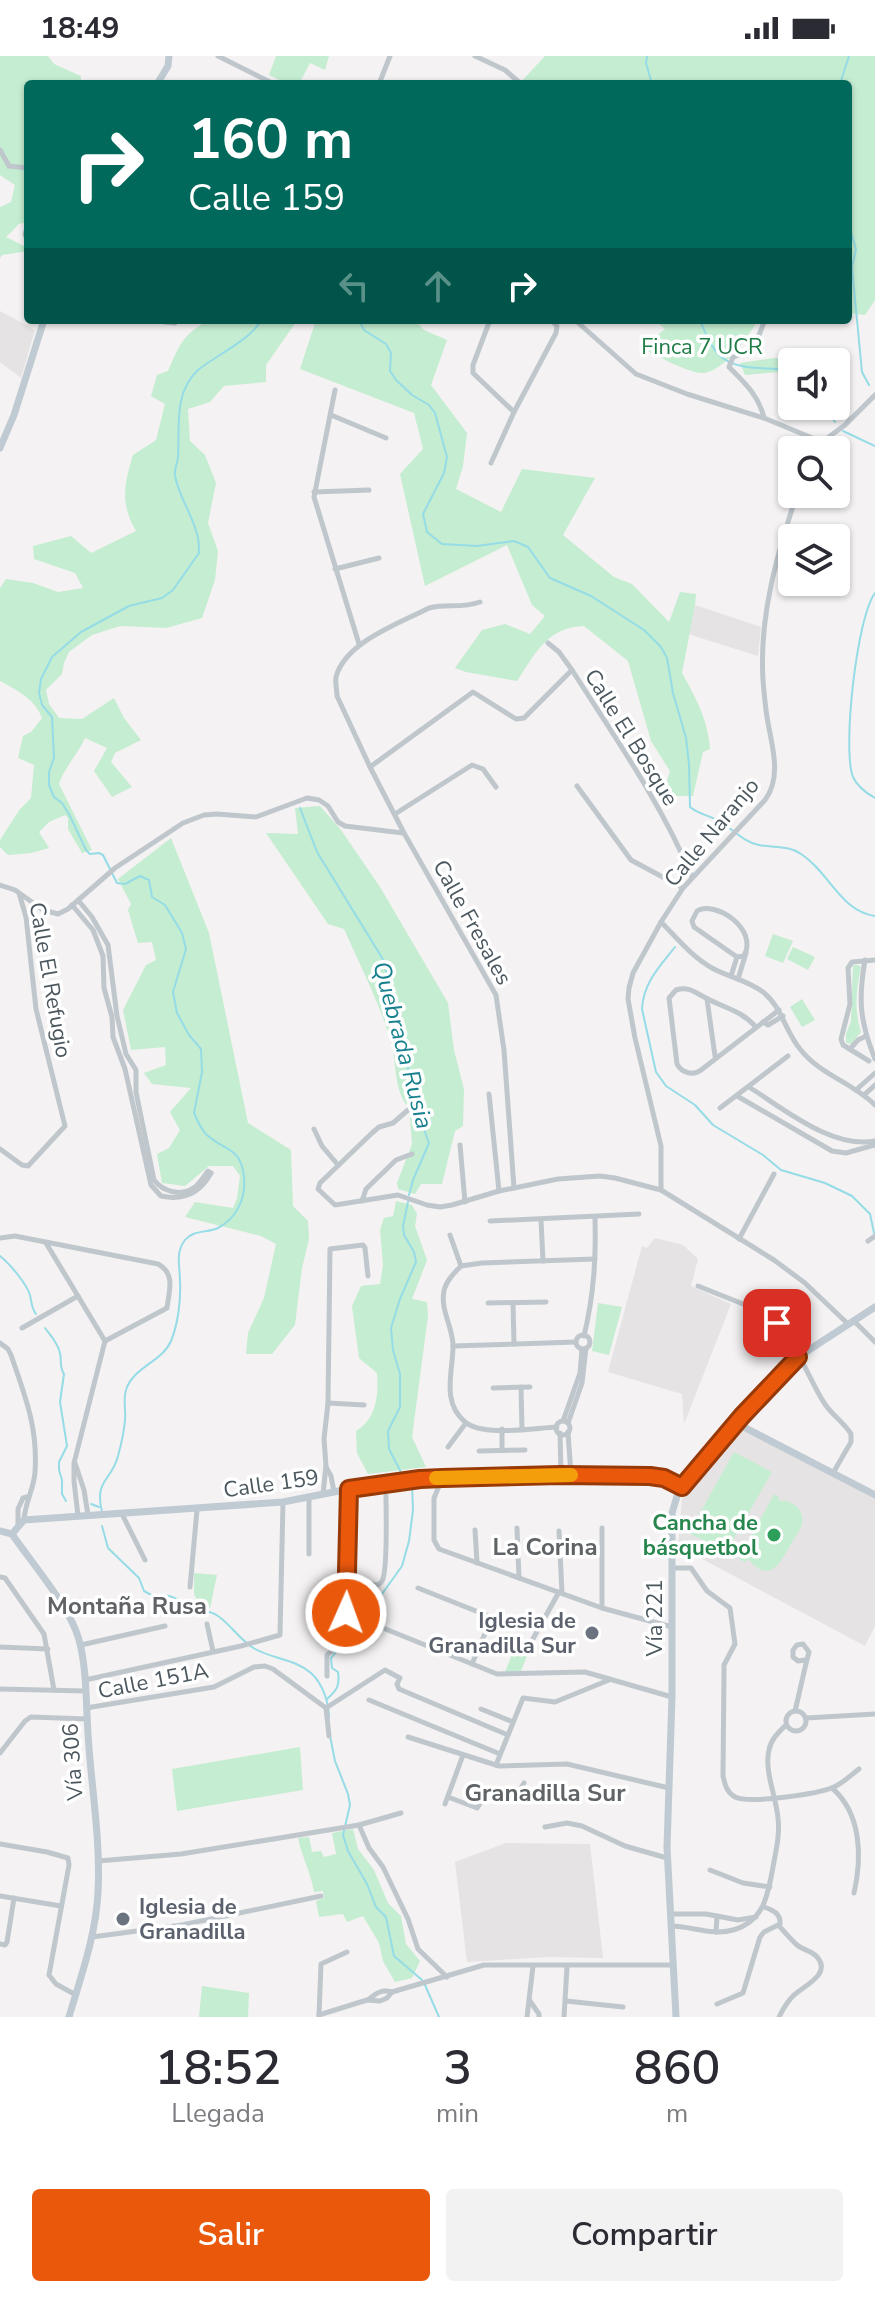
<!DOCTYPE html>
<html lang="es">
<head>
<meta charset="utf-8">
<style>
	:root { --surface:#fff; --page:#f2f2f3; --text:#2b2b33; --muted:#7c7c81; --accent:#ea580c }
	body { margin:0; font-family:"Nunito Sans",sans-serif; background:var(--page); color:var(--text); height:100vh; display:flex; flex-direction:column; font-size:30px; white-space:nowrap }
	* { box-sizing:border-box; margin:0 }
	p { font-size:26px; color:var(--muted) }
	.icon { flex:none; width:44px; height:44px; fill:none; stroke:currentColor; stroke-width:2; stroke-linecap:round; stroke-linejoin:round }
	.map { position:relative; height:1961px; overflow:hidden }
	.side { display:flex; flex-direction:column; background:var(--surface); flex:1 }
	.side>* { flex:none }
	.top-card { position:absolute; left:24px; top:24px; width:828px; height:244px; border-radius:8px; box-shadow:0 2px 6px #0004; background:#00695c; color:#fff; overflow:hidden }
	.buttons { position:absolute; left:778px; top:292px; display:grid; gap:16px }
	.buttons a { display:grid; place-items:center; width:72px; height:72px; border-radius:8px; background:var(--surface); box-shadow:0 2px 6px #0004; font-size:40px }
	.pin { position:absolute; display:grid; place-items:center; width:68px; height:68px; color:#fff; margin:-34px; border-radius:16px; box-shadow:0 4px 12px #0006 }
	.me { position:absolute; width:88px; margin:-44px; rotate:2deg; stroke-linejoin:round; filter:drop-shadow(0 0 6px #0008) }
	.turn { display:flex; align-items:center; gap:28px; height:168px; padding:0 32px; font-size:36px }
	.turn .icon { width:104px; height:104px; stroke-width:2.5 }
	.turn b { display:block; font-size:56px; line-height:68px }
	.lanes { display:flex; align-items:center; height:76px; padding:0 32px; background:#0003; justify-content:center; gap:40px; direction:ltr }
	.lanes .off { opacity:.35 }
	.eta { display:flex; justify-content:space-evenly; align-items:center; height:136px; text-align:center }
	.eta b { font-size:48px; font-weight:600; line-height:56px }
	.cta { display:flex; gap:16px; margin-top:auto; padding:16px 32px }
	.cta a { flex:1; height:92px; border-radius:8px; background:var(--accent); color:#fff; font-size:32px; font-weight:600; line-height:92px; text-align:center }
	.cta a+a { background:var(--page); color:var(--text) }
	.status { display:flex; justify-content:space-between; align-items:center; height:56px; padding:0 40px; background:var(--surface); direction:ltr }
	.status svg { height:22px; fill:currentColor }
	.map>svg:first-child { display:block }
</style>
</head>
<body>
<div class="status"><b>18:49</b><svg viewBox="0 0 49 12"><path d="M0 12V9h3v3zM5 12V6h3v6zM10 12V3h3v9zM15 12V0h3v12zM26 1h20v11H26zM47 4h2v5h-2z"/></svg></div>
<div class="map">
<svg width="875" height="1961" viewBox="0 0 875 1961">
	<rect width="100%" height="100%" fill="#f4f2f2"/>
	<g fill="#e5e3e3">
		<polygon points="0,255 35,274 21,322 0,306"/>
		<polygon points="695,549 761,571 758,600 688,578"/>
		<polygon points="655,1182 683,1189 698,1203 691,1230 731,1248 684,1368 682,1338 608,1316 642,1190 647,1192"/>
		<polygon points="745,1374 875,1443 875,1570 865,1590 678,1490 682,1443 737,1377"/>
		<polygon points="506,1787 590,1788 603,1902 548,1901 467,1906 455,1806"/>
	</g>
	<g fill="#c5edd1">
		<polygon points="0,0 48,0 54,8 81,20 81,28 28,28 28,166 19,168 6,181 28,192 28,195 2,199 0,202 0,151 11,146 15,129 0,119"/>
		<polygon points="276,0 329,0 325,14 310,7 299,28 288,28 269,19"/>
		<polygon points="545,0 875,0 875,244 865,259 848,257 848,28 519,28"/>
		<path d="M209,264H296L294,269L266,309V326L224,330L210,346L188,353L190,385L205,399L216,427L208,467L218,495L215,524L202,562L166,572L120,570L92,579L69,596L64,607L62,618L46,634L49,648L59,662L82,663L114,642L124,662L141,684L115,697L111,706L132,731L112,741L94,715L107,692L85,682C78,698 64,712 59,728L92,794L82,797L68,773V762L65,759L49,766L39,776L49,792L31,797L8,799L0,791V784L20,753L31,742L34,709L18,702L23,680L31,676L42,662C35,643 17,634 0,625V532L6,523L33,527L58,536L83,532L75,517L34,503L33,490L71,480L91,497L136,475C120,448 124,428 133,399L156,384L165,348L151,340L157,319L168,315C180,288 182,279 209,264Z"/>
		<path d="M316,264H415L424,274L447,284L431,329L467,377L463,410L456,433L501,456L522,413L595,422L563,479L614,521L632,528L669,566L680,536L696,538L695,549L682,617C696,642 708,664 710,693L703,696L693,740H676L664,735L670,715L651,685L628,605L584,570C547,571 535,598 517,625L466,616L455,612L482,574L505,568L530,578L545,560L532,549L507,489L425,530L400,418L423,393L414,357L300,313Z"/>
		<path d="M655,264H758C748,281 722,319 700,317C685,315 655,299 642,292L665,273Z"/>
		<polygon points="774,302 798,304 802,306 792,306 792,321 779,316 745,319 740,307"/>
		<path d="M320,750L341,774L380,831L448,947L454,994L464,1033L463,1070L455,1075L442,1128H421L415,1138L398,1133L397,1127L412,1088L409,1051C393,1036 397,1005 391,985C379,946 360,909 344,873L328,868L266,777L298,778L295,752Z"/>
		<polygon points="171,782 209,877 248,1067 291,1094 293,1150 308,1165 309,1183 302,1212 295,1269 272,1298 246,1298 248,1277 264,1242 276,1188 261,1180 185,1161 195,1146 233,1152 237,1142 240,1120 233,1110 209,1110 185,1130 162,1127 157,1098 169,1092 180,1074 170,1056 191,1032 152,1028 144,1017 166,1009 165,991 131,994 123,954 146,909 156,904 152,886 138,887 128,854 131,848 118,823"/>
		<polygon points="773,878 793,885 783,907 765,900"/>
		<polygon points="793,891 815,901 808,914 787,903"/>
		<path d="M853,909H858L861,911C856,935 854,953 861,976L851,988L846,987V978L851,965Z"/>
		<polygon points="802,943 815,964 802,971 790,951"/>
		<path d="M396,1145L412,1149L417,1158L415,1170L427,1204L412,1243L427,1246L428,1260L412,1381L426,1411L368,1418L357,1397L356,1375C376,1364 379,1338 377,1317L359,1302L352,1250L361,1230L380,1228L383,1209L380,1174L384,1162L393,1160Z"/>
		<polygon points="598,1247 622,1251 609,1299 592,1295"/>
		<polygon points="734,1396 772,1416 726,1496 689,1477"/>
		<path d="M774,1438L779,1441L778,1445C791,1443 805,1453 802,1468C800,1475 793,1484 789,1491C778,1512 768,1526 748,1503L745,1506L739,1503Z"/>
		<polygon points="194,1517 217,1519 210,1552 200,1550 194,1538"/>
		<polygon points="515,1591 529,1595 521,1615 505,1616"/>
		<polygon points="300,1691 303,1734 177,1755 172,1713"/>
		<path d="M353,1773L358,1793L374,1814L388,1847L401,1860L406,1888L420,1905L412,1922L395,1926L383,1905L379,1887L363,1860L347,1866L343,1858L319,1861L316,1845L324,1842L323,1835L314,1836C311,1817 302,1801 298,1782L309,1781L312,1796L321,1795L324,1801L336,1798L332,1777Z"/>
		<polygon points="202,1930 249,1937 248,1961 199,1961"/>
	</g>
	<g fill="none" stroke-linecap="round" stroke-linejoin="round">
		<g stroke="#95dce6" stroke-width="2">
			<polyline points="647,0 646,7 652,28"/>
			<polyline points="211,28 211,26"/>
			<polyline points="840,28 849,0"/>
			<polyline points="848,166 856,193 852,212 862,316 869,329"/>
			<path d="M359,264L364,274L386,288L391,297L390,315L396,324L412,339L429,349L435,357L447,401L444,417L423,458L427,476L442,488L477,490L514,485L528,491L550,522L591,540L644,574L661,591L667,602L673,637L686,682L689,708L690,751C698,758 708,759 717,764C732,772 743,786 759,789C774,792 788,789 801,798C829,816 840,855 875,860"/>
			<path d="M700,264C713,297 721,311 760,312C772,313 781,312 792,316"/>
			<polyline points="823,350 835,366"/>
			<polyline points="843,375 875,390"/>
			<path d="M875,537C857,560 842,693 853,721C857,730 866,737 875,742"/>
			<polyline points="300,752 317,796 384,905 418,1057 429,1087 413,1124 409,1139"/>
			<path d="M675,891C660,910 643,927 642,953L656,1016L666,1030L695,1049L713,1069L763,1099L781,1114L825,1127L852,1140L870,1158L874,1177"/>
			<path d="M0,1200C10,1208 26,1227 30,1239C32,1247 31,1251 36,1258"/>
			<path d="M45,1272C51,1280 58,1287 60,1297C62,1306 59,1310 64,1318L60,1346L67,1390L59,1406V1414L62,1424V1438L66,1445"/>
			<polyline points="403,1420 389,1393 388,1375 400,1351 400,1318 393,1294 391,1272 400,1243 416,1206 414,1196 404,1179 403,1170 408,1146"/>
			<polyline points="91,1448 99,1451"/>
			<path d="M102,1456C94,1423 112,1425 118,1400C121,1389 124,1376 125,1364C126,1355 123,1343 126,1334C133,1311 162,1306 171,1285C178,1268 181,1244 180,1225C180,1210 175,1197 185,1184C193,1174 207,1177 218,1172C237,1162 246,1142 244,1121C241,1090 223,1095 206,1078C201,1073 197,1064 194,1057L202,1016L201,993L189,979L177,957L173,936L186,893L182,877L165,849L152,841L149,824L140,820L125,828L117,827L103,799L99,797L90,798L86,794L70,760L62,747L54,741L49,729V716L54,702L52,661L42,649L39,637L41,623L52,601L81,576L129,550L162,542L173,534L199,497C199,491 199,484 197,478C192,458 179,441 175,420C174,414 177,408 178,402C180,372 173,337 198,314C215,300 252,283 261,264"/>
			<path d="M102,1470L108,1492L139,1522L144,1535L155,1541C171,1536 176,1544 189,1550C198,1555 210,1554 218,1560C231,1569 241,1585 255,1593C273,1603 295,1603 311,1617C323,1628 329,1647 329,1662"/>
			<path d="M327,1643C337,1634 340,1630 338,1616L332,1612L331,1602L367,1559L402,1510L409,1485L413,1454L412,1429"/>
			<polyline points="330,1680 335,1705 348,1738 350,1749 343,1779 348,1795 367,1828 376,1851 386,1861 394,1900 422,1924"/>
			<polyline points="425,1929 439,1961"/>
		</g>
		<g stroke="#bfc7cd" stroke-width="5">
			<polyline points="218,0 274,28"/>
			<polyline points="475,0 505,14 521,28"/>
			<polyline points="379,28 390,0"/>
			<polyline points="0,94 9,110 28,112"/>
			<polyline points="28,169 25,178 28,186"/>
			<polyline points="150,264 175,267 178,264"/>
			<polyline points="490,264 473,309 473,317 514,356"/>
			<polyline points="575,264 636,318 687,338 764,362 822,386"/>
			<polyline points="335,334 314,441 359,588"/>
			<polyline points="331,359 386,382"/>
			<path d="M764,362C759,340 745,327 729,311L733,301C757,294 756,285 765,264"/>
			<polyline points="816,394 822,386 845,369 875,339"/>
			<polyline points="491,407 514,356 556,277 557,270 551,264"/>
			<polyline points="314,436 369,434"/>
			<polyline points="335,513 379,502"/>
			<path d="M480,546C460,553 448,547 429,552C400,567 345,586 336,621C335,627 337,634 337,640L370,711L404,777L496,939L504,994L514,1132L558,1123L600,1120L615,1122L661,1134L774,1204L805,1227L848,1268"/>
			<path d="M548,587L559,596L572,614C614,680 662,748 692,821"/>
			<polyline points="370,711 473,636 516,663 524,662 572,614"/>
			<polyline points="577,730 631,804 683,832"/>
			<polyline points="395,758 472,709 483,713 496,731"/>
			<polyline points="0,829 15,834 43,854 58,858 68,853 115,812 183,767 204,759 217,758 256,761 307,742 319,744 328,750 338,766 345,770 403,777"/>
			<path d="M78,844L92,861L108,889L117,960L126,998L136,1014V1036L154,1124C163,1136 182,1141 195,1131C200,1127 204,1120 208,1115L211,1117"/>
			<path d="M72,849L93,874L103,900L104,932L112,961L113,981L125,1013L151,1129L161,1140C184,1145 200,1137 211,1117"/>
			<path d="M661,866C677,882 692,901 712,912C728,921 747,924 763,936C782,951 785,975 800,993C819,1018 853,1027 875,1049"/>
			<path d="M865,904C858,944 860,966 875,1003"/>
			<path d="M731,920L737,901L744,900C759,872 714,844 697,855L692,865L694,871L737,901"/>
			<polyline points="738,923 746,897"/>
			<polyline points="707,943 715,1000"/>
			<polyline points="763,966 768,969 783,960"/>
			<path d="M756,971C741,954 724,952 706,942C694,936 689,930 676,934L669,942L677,1008C682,1017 693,1020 701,1014L779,954"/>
			<polyline points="850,993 858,984 866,980"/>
			<polyline points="869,1005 843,989 841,983 850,948 848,912 852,906 875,904"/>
			<path d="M749,1031C784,1053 832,1093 875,1085"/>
			<polyline points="856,1034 875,1017"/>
			<polyline points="489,1038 499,1135"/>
			<polyline points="864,1039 875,1029"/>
			<polyline points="737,1040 832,1095 846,1097 875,1089"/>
			<polyline points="720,1052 788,1000"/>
			<polyline points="408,1054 393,1067 379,1071 372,1077 320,1127 318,1133 335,1149 398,1139 427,1149 440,1151 452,1149 499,1135 514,1132"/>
			<polyline points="314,1073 322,1090 338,1109"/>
			<polyline points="460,1089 465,1146"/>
			<polyline points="0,1093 22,1109 28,1110 65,1070 36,953 26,861 19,837"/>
			<path d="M661,1134V1090L635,982L628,943L629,932L633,917L661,866L683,832L765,744C783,720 771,687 767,661C765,649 764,636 763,624C759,560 777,498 797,438"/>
			<polyline points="362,1145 366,1133 396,1104 412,1098"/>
			<polyline points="541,1164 543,1205"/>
			<polyline points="490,1165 639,1158"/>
			<polyline points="450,1179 461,1210"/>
			<path d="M0,1182L15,1180L158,1208C176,1218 169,1235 167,1252L105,1285"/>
			<polyline points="739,1183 774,1118"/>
			<polyline points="868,1185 875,1180"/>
			<polyline points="46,1187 105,1285 74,1407 74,1425 78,1460"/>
			<path d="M461,1210C454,1217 446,1225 444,1235C440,1254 453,1271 453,1290C453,1316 441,1346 465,1366C484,1381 533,1372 557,1371"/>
			<polyline points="461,1210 482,1207 595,1203"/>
			<path d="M698,1230L763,1256C793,1275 805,1316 823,1345C830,1358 844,1366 851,1378V1386L833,1417"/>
			<polyline points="488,1247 546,1246"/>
			<polyline points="513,1247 514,1288"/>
			<polyline points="854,1265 875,1286"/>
			<polyline points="22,1272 78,1240"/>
			<circle cx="583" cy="1286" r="7"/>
			<path d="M584,1280C594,1238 596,1203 595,1161"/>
			<path d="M0,1287L8,1293L11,1299C25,1340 38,1371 35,1416C34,1433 25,1446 24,1464"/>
			<polyline points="453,1290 576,1286"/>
			<polyline points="521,1331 522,1373"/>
			<polyline points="493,1332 530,1331"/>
			<polyline points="328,1347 364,1349"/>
			<polyline points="563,1365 580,1317 582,1293"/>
			<circle cx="563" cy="1372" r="7"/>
			<polyline points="568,1367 582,1327 586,1292"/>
			<polyline points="568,1376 571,1419"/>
			<polyline points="560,1377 561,1419"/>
			<polyline points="448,1391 466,1367"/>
			<polyline points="502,1394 502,1373"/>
			<polyline points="479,1395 525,1394"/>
			<polyline points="75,1407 84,1434 88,1459"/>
			<polyline points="326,1411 331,1420 334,1436"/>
			<polyline points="442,1423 434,1442 434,1484 439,1493 602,1552 672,1571"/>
			<polyline points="323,1438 326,1410 324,1383 328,1347 330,1193 363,1189 365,1192 368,1220"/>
			<polyline points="309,1441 309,1498"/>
			<polyline points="122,1458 145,1504"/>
			<polyline points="18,1471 18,1453 23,1442 27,1441"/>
			<polyline points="517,1472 519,1522"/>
			<polyline points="602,1472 602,1552"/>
			<polyline points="475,1474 477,1507"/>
			<polyline points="559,1475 562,1537"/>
			<path d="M672,1512H691L707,1535L730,1552L735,1588L724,1609V1615L723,1720C725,1728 726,1736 735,1741C750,1748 818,1738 834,1731C843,1727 851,1719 859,1713"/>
			<polyline points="0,1521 5,1522 44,1578 54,1634"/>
			<path d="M347,1526L378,1529C379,1528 381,1527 382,1525C388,1515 386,1455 386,1440"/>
			<polyline points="190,1531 197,1454"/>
			<polyline points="418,1532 506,1567"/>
			<polyline points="207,1568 213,1595"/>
			<polyline points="378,1570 497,1618 585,1616 672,1641"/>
			<polyline points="81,1589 165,1570"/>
			<polyline points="529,1590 559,1536"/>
			<polyline points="0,1591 48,1593"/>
			<polyline points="472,1608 492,1561"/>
			<polyline points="327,1620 327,1599 338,1589 346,1557 349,1433"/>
			<polyline points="85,1624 241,1590 280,1579 283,1446"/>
			<polyline points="0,1633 85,1635"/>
			<polyline points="369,1644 500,1698"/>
			<polyline points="86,1652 214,1631 254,1611 265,1610 273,1613 326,1652 385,1614 400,1622 397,1628 399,1633 508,1679"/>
			<polyline points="326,1652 329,1680"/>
			<polyline points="481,1653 513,1666"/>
			<circle cx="796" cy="1665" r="10"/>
			<path d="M795,1655C800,1635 804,1614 809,1596L803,1588L797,1589L793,1594V1601L798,1605L805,1604"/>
			<polyline points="806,1662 875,1658"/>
			<polyline points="408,1681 499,1710 567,1708 669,1732"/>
			<polyline points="0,1697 25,1665 31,1661 87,1663"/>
			<polyline points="496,1709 523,1642 555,1646 609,1624"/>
			<path d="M832,1732C862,1758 862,1802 854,1837"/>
			<polyline points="448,1741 477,1752 485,1740 515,1742 524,1727"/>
			<polyline points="445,1748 463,1699"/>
			<polyline points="359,1769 369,1792 383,1811 408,1863 418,1893 447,1921"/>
			<polyline points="545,1771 567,1767 582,1770 625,1790 667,1802"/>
			<polyline points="0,1788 47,1796 68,1802 69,1809 49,1919 56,1928 76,1939"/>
			<polyline points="98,1805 181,1798 359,1769 401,1757"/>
			<polyline points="710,1814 743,1827 770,1831"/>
			<polyline points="0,1840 61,1850"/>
			<polyline points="671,1858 706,1858 738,1864 756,1861"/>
			<path d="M671,1870C691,1870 713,1880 733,1874C764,1865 768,1839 773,1811C776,1794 780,1779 778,1762C776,1740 764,1715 769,1694C771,1683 779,1676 786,1669"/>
			<path d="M779,1870C785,1876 790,1883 797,1889C803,1894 813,1895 818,1902C831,1919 803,1930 793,1940C787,1946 783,1953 779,1961"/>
			<polyline points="716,1876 717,1860"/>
			<polyline points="92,1881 182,1869 321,1840"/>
			<polyline points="0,1888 5,1889 7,1886 14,1842"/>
			<path d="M368,1944C376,1937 382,1933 392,1936"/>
			<polyline points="530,1945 539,1958 539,1961"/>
			<polyline points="566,1945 623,1951"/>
			<path d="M717,1948L743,1937L760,1881L764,1876L780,1868C781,1857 772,1854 764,1851"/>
			<polyline points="319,1959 367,1944 380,1945 387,1942 392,1936 484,1909 674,1909"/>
			<polyline points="319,1960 321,1908 347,1896"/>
			<polyline points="527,1961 533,1910"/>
			<polyline points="564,1961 567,1911"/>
		</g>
		<g stroke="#bfcad2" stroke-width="7">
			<polyline points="157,28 168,10 169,0"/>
			<polyline points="0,392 14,359 44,264"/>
			<polyline points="736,1367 875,1439"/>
			<path d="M0,1475L12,1478C31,1506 64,1544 76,1575C87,1602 86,1648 88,1678C91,1729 101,1786 98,1836C96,1879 81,1920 69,1961"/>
			<polyline points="12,1478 24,1464 283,1446 349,1433 420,1423 561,1419 650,1420 664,1422 682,1431"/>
			<polyline points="676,1961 667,1791 672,1641 672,1457 678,1437 682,1431 742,1360 787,1311 798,1301 875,1251"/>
		</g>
	</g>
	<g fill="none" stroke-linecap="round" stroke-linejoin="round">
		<defs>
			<polyline id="route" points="346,1557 349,1433 420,1423 443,1422 561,1419 650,1420 664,1422 682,1431 742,1360 798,1301 777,1267"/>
		</defs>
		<use href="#route" stroke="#983908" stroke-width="20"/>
		<use href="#route" stroke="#ea580c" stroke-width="14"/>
		<polyline stroke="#f59e0b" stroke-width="14" points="436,1422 571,1419"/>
	</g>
	<circle fill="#2e9e5b" stroke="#fff" stroke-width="3" cx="774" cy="1479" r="8"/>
	<g fill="#6b7280" stroke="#fff" stroke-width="3">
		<circle cx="592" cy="1577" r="8"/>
		<circle cx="123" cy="1863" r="8"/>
	</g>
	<g text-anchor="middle" stroke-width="7" stroke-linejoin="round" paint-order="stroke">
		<g font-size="22" fill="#1f7c46" stroke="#fff">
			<text x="702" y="298">Finca 7 UCR</text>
		</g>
		<g font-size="22" fill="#4b575e" stroke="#fff">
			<text transform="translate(632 681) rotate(58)" y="8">Calle El Bosque</text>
			<text transform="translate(711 776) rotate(-50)" y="8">Calle Naranjo</text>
			<text transform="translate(473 866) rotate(61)" y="8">Calle Fresales</text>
			<text transform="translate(51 924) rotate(80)" y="8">Calle El Refugio</text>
			<text transform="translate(271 1427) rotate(-8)" y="8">Calle 159</text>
			<text transform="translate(654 1562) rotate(-90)" y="8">Vía 221</text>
			<text transform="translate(153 1624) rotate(-11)" y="8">Calle 151A</text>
			<text transform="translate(72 1706) rotate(-94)" y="8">Vía 306</text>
		</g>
		<g font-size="22" font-weight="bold" fill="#27864d" stroke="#fff" text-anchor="end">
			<text x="758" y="1474">Cancha de<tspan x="758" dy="25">básquetbol</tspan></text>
		</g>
		<g font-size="22" font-weight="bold" fill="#5b616d" stroke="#fff" text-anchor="end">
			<text x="576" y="1572">Iglesia de<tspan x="576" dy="25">Granadilla Sur</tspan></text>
			<text x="139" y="1858" text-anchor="start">Iglesia de<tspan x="139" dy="25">Granadilla</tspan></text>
		</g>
		<g font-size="24" font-style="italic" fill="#17808e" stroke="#fff">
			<text transform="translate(403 989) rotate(75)" y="8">Quebrada Rusia</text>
		</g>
		<g font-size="24" font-weight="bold" fill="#5f6366" stroke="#fff">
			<text x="545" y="1499">La Corina</text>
			<text x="127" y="1558">Montaña Rusa</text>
			<text x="545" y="1745">Granadilla Sur</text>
		</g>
	</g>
</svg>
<div class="buttons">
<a><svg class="icon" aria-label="sound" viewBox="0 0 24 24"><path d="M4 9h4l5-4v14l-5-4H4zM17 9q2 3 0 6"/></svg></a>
<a><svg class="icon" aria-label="search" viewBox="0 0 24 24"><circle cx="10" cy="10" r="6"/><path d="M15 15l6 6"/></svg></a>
<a><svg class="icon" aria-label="layers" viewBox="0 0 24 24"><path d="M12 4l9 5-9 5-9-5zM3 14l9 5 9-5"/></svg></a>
</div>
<div class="pin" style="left:777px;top:1267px;background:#d93025"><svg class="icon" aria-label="arrive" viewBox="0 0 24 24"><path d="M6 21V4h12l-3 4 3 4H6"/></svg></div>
<svg class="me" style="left:346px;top:1557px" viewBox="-20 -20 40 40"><circle r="17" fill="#ea580c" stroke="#fff" stroke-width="3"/><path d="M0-11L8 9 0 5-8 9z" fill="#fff"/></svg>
<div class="top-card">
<div class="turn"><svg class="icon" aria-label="right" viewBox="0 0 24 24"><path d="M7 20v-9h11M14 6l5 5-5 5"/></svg><div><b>160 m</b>Calle 159</div></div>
<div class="lanes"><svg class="icon off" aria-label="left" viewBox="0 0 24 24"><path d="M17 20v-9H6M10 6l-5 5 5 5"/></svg><svg class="icon off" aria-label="ahead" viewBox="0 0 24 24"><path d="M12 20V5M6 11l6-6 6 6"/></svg><svg class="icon" aria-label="right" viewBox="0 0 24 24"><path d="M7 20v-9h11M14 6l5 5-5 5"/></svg></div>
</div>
</div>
<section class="side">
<div class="eta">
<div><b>18:52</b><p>Llegada</p></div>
<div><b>3</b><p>min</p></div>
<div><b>860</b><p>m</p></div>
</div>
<div class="cta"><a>Salir</a><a>Compartir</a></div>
</section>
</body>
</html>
